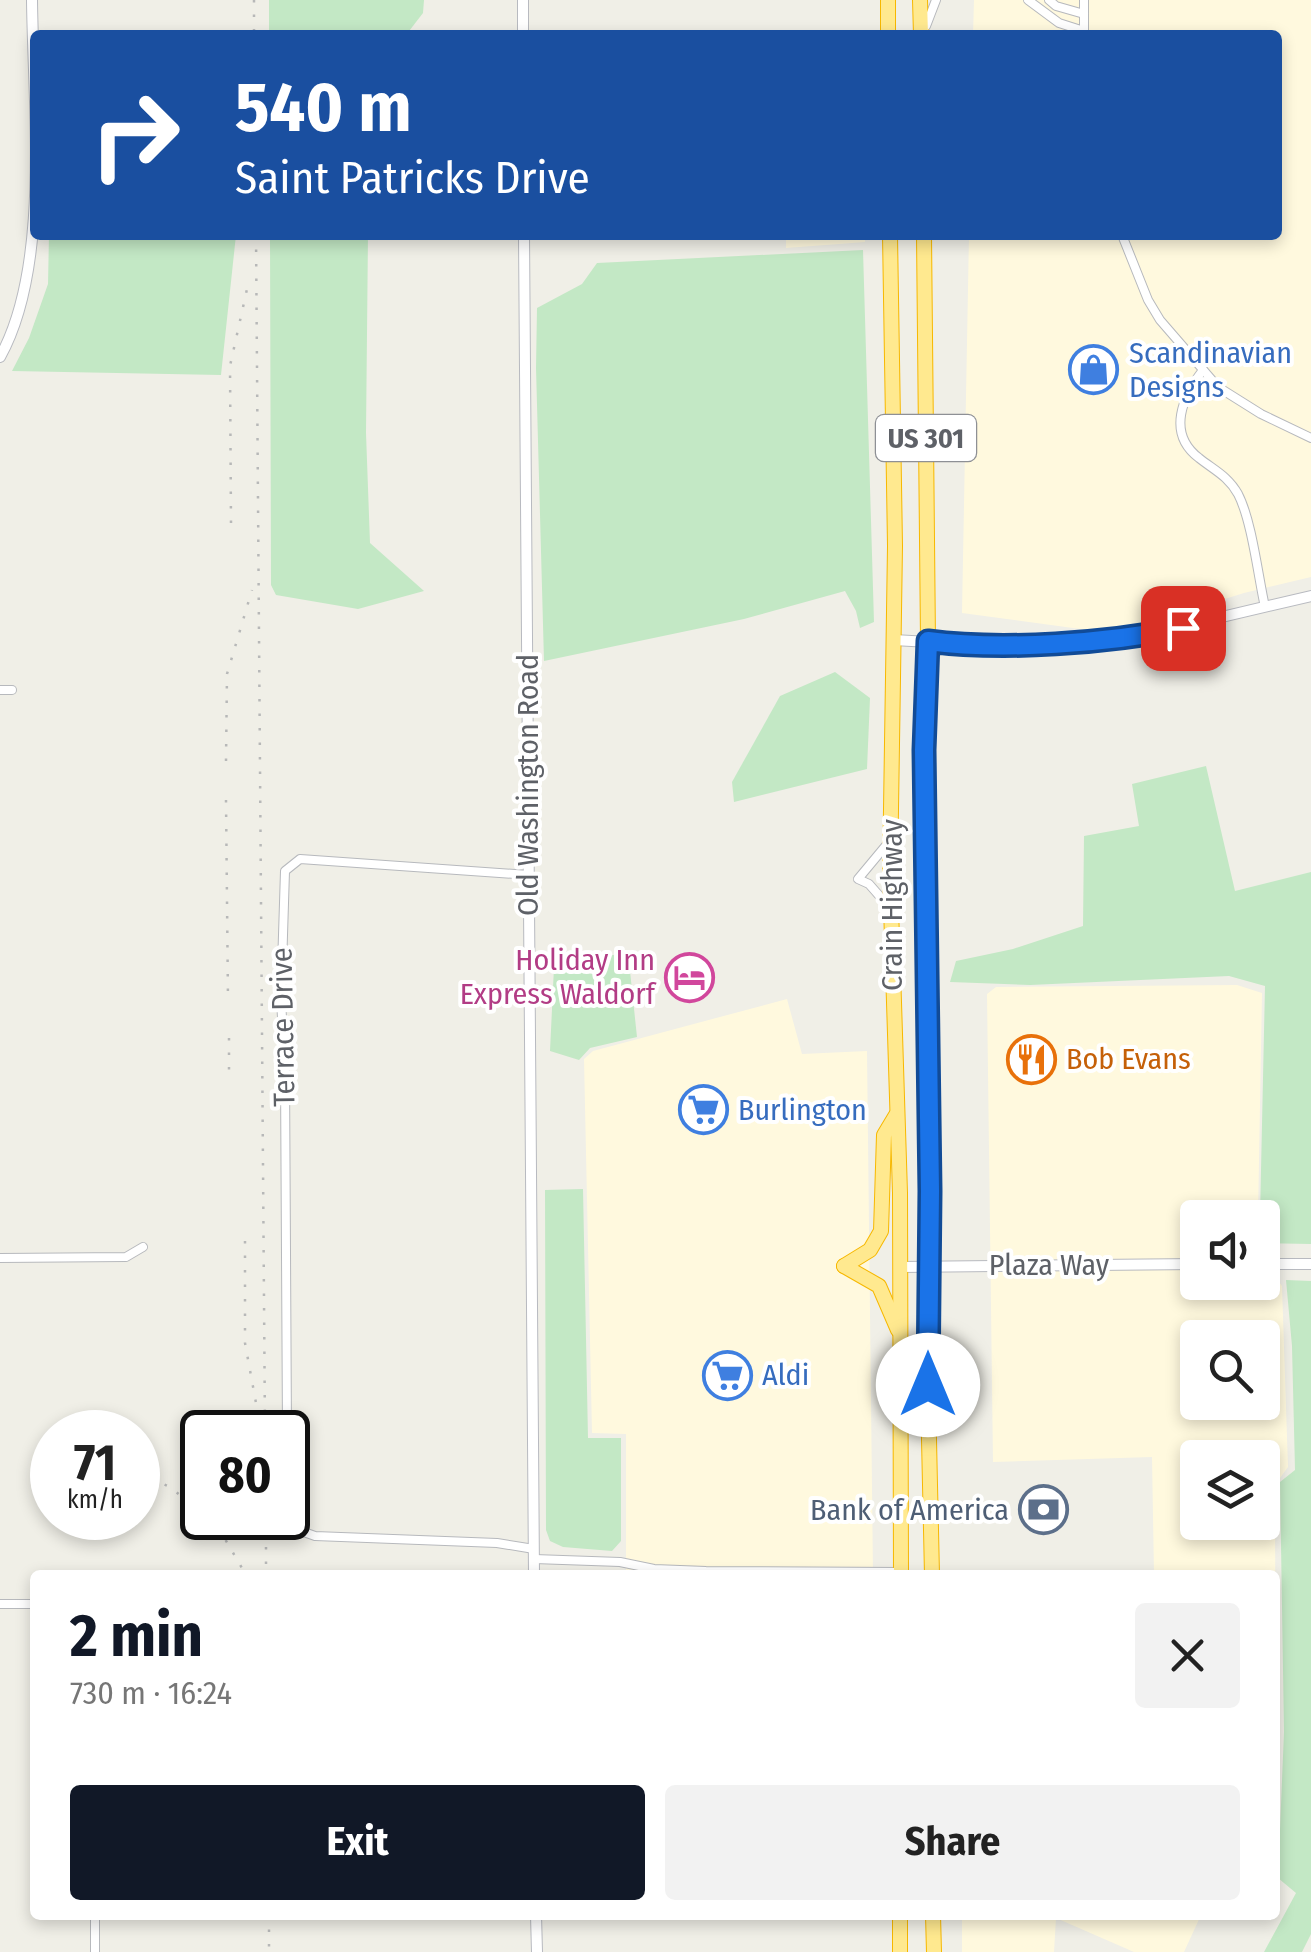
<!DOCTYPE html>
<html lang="en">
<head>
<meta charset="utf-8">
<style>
	:root { --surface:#fff; --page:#f2f2f2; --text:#222; --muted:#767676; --accent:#111827 }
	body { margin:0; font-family:"Fira Sans Condensed",sans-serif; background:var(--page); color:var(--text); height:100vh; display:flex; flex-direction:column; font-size:38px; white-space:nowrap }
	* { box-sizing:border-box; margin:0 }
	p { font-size:32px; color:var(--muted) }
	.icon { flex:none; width:55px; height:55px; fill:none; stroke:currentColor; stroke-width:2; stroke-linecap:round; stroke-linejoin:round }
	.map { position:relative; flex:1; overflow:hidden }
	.details { position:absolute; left:30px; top:1570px; width:1250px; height:350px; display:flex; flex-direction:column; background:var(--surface); border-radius:10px; box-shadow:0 5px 15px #0003 }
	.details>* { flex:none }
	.hud { position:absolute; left:30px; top:30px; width:1252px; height:210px; border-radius:10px; box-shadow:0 5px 15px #0003; background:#1a4fa0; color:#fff; overflow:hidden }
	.tools { position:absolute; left:1180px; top:1200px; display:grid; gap:20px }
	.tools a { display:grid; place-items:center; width:100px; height:100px; border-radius:10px; background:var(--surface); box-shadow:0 5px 15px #0003; font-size:50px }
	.speed { position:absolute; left:30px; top:1410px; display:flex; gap:20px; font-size:50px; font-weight:700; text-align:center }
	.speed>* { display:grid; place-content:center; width:130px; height:130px; border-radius:50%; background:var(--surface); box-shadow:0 5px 15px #0003; line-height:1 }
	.speed small { font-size:25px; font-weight:400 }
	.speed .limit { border:5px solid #111; border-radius:15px; background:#fff; color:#111 }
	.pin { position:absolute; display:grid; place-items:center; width:85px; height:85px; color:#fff; margin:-42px; border-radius:20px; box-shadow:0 5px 15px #0006 }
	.me { position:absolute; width:110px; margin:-55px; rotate:0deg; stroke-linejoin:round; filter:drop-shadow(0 0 8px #0008) }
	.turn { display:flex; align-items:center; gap:35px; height:210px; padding:0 40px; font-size:45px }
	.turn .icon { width:130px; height:130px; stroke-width:2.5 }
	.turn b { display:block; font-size:70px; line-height:85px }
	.round { display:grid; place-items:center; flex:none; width:105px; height:105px; border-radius:10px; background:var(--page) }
	.summary { display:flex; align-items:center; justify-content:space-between; height:170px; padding:0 40px }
	h1 { font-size:60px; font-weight:700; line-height:75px; color:var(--accent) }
	.action { display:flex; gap:20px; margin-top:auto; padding:20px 40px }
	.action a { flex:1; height:115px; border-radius:10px; background:var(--accent); color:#fff; font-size:40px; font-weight:700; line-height:115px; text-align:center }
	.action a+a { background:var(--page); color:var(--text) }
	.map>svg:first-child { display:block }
</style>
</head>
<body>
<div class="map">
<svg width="1311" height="1952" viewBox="0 0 1311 1952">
	<rect width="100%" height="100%" fill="#f0efe7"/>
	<g fill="#fff9de" fill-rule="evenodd">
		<polygon points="974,0 1311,0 1311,577 1244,593 1138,626 1095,631 962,613 969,235 1278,235 1278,35 973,35"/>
		<polygon points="786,235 865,235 865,242 786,248"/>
		<path d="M1237,985L1262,993L1258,1217L1198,1218V1282H1262L1263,1261L1282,1286L1288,1467L1275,1485L1276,1854L1275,1856V1575H1154L1152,1457L993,1462L987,994L996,987ZM1198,1338H1262V1402H1198ZM1198,1458H1262V1522H1198Z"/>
		<polygon points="787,999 802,1054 867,1051 873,1575 626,1575 626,1434 592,1433 584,1059 593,1051"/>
		<polygon points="962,1915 1201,1915 1184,1952 1134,1952 1056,1918 1054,1952 962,1952"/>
	</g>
	<g fill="#c3e8c5">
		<polygon points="269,0 424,0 423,13 406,35 269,35"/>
		<polygon points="49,235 236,235 221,375 12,371 29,338 48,284"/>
		<polygon points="270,235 368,235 366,433 370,543 424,591 358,609 276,595 271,585"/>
		<polygon points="863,250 874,622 860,628 856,611 845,591 744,619 544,661 536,368 537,308 582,284 597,263"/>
		<polygon points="835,672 870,698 867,769 734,802 732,782 780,696"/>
		<polygon points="1206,766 1235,891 1311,872 1311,1244 1263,1243 1262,1218 1260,1217 1265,986 1229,976 1030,985 950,982 956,961 1013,949 1083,926 1084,836 1139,826 1132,784"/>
		<polygon points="628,952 637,1037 590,1048 579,1060 550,1051 554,967"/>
		<polygon points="583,1189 588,1438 621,1438 621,1541 612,1551 563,1547 550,1541 546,1530 545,1190"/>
		<polygon points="1286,1280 1311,1281 1311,1934 1302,1952 1264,1952 1296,1893 1278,1878 1284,1732 1280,1482 1295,1470 1292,1346"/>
	</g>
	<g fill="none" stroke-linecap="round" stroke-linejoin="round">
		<defs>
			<g id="street">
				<polyline points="1028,0 1059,23 1084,31"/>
				<polyline points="1049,0 1056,6 1084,14"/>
				<polyline points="1084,0 1084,35"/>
				<polyline points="926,26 936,0"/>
				<polyline points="1122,235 1148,300 1160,320 1218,387 1261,414 1311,438"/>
				<path d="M1203,370C1183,396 1166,433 1199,458C1214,470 1228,476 1238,494C1252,521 1258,576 1265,607"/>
				<polyline points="0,690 12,690"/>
				<polyline points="888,843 858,879 869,884 890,908"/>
				<polyline points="0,1258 126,1257 143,1247"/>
				<polyline points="287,1432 285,1074 281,999 285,871 300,859 529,875"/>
				<polyline points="288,1509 301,1531 315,1536 497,1543 534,1549"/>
				<polyline points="534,1559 620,1562 654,1569 706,1571 901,1572"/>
				<polyline points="0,1604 35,1604"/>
				<polyline points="95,1915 95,1952"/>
			</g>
			<g id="secondary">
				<polyline points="523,0 523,35"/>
				<polyline points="524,235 534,1575"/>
				<path d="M0,357C51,266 33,104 32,0"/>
				<polyline points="894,640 964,644 1133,638 1311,596"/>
				<polyline points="1262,1264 1311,1264"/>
				<polyline points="901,1267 1198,1264"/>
				<polyline points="536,1915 537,1952"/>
			</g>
			<g id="highway">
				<polyline points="920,0 921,35"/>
				<polyline points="888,35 888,0"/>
				<polyline points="890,235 895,546 890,875 900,1193 901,1575"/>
				<polyline points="924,235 928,641 924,749 924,870 930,1249 927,1349 932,1575"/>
				<polyline points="844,1266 870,1250 881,1231 884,1135 896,1115"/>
				<polyline points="844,1266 879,1286 898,1330"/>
				<polyline points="933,1915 934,1952"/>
				<polyline points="900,1952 900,1915"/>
			</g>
		</defs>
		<use href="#street" stroke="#b7b9bd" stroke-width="10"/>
		<use href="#secondary" stroke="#b8bac0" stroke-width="12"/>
		<use href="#highway" stroke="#f7b800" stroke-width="16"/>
		<use href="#street" stroke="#fff" stroke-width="8"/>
		<use href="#secondary" stroke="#fff" stroke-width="10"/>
		<use href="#highway" stroke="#ffe98f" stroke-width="14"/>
		<g stroke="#b7b8b8" stroke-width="2.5" stroke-dasharray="2.5 12" stroke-linecap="butt">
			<polyline points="254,0 254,35"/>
			<polyline points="256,235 265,1432"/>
			<polyline points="231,523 230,366 249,280"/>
			<polyline points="226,761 227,674 252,590"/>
			<polyline points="226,800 228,1000"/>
			<polyline points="229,1038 229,1080"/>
			<polyline points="245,1241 245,1343 256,1403"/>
			<polyline points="44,1462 52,1462"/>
			<polyline points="138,1473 170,1487 202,1513"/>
			<polyline points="207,1518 225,1539 246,1575"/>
			<polyline points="266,1518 266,1575"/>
			<polyline points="269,1915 269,1952"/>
		</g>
	</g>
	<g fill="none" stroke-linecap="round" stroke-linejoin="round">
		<defs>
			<path id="route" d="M928,1385L930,1191L924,750L928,641C1004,651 1108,643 1183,628"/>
		</defs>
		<use href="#route" stroke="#114b97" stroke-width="25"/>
		<use href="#route" stroke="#1a73e8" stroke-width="18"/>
	</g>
	<defs>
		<symbol id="shop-ring" viewBox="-11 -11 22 22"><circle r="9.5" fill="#fff" stroke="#3f7fe0" stroke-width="1.5"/><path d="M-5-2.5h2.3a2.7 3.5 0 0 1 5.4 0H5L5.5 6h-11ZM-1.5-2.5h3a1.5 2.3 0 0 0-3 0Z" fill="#3f7fe0"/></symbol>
		<symbol id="hotel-ring" viewBox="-11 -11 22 22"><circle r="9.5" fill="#fff" stroke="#d1479c" stroke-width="1.5"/><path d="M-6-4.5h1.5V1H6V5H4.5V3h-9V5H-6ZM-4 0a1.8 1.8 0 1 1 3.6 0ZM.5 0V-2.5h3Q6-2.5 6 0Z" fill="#d1479c"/></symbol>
		<symbol id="restaurant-ring" viewBox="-11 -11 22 22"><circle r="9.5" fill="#fff" stroke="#e8710a" stroke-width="1.5"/><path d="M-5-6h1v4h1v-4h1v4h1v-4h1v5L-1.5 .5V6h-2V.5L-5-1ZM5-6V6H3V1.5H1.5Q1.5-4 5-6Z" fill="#e8710a"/></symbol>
		<symbol id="supermarket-ring" viewBox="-11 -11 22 22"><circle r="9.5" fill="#fff" stroke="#3f7fe0" stroke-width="1.5"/><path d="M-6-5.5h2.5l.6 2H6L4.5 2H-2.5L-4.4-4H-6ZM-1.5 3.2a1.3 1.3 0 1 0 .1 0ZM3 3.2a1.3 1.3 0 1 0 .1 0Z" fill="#3f7fe0"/></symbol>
		<symbol id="bank-ring" viewBox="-11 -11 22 22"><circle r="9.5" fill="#fff" stroke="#5c6f8a" stroke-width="1.5"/><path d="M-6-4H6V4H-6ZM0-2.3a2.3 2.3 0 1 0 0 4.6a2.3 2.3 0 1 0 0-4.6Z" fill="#5c6f8a"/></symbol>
	</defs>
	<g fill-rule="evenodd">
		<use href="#shop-ring" x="1066" y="342" width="55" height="55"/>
		<use href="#hotel-ring" x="662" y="950" width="55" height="55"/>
		<use href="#restaurant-ring" x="1004" y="1032" width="55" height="55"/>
		<use href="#supermarket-ring" x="676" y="1082" width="55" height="55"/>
		<use href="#supermarket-ring" x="700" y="1348" width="55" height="55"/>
		<use href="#bank-ring" x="1016" y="1482" width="55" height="55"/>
	</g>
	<g text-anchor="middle" stroke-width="8" stroke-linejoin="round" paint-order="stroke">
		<rect fill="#fff" stroke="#8e9095" stroke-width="2.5" x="876" y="415" width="100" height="46" rx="8"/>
		<g font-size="28" font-weight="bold" fill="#5e6167">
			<text x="926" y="448">US 301</text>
		</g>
		<g font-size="30" fill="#366cbe" stroke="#fff" text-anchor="start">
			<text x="1129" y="363">Scandinavian<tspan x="1129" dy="34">Designs</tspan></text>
			<text x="738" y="1120">Burlington</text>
			<text x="762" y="1385">Aldi</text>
		</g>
		<g font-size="30" fill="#5e6167" stroke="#fff">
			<text transform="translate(528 785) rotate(-90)" y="10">Old Washington Road</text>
			<text transform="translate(892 905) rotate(-90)" y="10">Crain Highway</text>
			<text transform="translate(283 1027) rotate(-91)" y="10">Terrace Drive</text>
			<text x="1049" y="1275">Plaza Way</text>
		</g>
		<g font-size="30" fill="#b23c85" stroke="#fff" text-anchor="end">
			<text x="655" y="970">Holiday Inn<tspan x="655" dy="34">Express Waldorf</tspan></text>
		</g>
		<g font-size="30" fill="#c56008" stroke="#fff" text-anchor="start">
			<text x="1066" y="1069">Bob Evans</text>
		</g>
		<g font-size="30" fill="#4e5e75" stroke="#fff" text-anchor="end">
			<text x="1009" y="1520">Bank of America</text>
		</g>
	</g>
</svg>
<div class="tools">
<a><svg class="icon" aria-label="sound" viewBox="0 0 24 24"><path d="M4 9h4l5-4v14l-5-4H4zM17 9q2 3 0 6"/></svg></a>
<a><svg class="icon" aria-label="search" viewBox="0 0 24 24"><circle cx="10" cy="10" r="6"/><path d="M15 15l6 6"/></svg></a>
<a><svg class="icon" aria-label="layers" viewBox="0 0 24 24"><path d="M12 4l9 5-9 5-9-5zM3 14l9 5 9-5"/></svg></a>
</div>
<div class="speed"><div>71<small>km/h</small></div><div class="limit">80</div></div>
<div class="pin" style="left:1183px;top:628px;background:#d93025"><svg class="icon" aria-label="arrive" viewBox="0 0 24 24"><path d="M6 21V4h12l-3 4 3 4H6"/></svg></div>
<svg class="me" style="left:928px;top:1385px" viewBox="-20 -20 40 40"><circle r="19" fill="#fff"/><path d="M0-13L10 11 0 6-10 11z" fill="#1a73e8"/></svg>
<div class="hud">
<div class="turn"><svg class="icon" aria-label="right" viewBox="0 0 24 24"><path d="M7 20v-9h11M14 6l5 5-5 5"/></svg><div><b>540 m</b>Saint Patricks Drive</div></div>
</div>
<section class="details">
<div class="summary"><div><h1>2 min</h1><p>730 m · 16:24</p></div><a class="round"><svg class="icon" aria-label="close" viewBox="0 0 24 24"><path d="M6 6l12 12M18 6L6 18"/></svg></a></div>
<div class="action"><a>Exit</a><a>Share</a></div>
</section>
</div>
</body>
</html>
